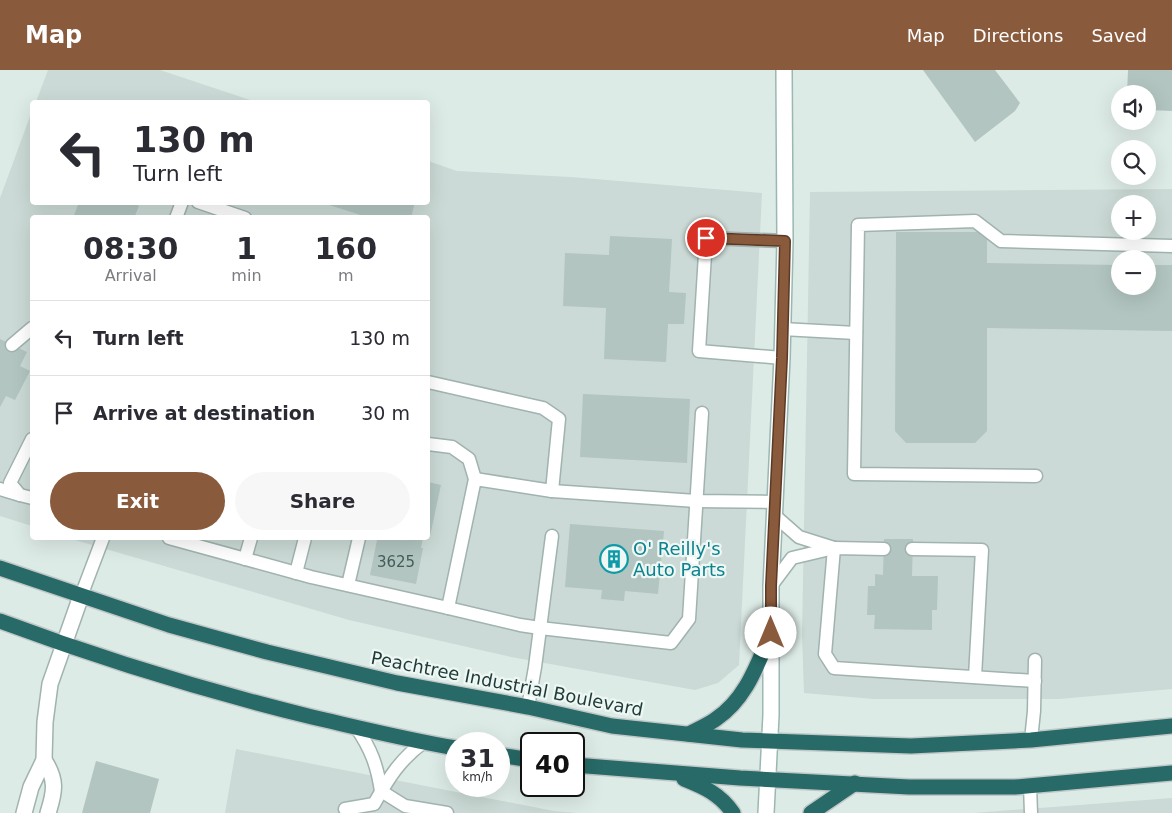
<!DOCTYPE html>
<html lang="en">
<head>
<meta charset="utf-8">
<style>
	:root { --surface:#fff; --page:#f7f7f7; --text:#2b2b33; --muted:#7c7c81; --line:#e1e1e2; --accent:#8a5a3c }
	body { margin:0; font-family:"DejaVu Sans",sans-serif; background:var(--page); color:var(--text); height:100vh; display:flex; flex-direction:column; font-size:19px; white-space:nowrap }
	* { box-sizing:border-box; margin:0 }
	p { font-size:16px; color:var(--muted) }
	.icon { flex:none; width:28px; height:28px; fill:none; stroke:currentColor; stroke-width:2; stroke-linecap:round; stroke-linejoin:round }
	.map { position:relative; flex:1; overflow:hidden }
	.details { position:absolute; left:30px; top:145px; width:400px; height:325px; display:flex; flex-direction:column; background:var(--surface); border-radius:5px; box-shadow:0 5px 20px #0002 }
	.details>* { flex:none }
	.hud { position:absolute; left:30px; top:30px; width:400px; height:105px; border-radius:5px; box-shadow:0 5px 20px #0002; background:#fff; color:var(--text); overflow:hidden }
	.controls { position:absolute; left:1111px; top:15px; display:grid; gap:10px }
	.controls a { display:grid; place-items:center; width:45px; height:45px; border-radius:50%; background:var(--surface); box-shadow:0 5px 20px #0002; font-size:25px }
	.speed { position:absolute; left:445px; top:662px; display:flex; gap:10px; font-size:25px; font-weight:700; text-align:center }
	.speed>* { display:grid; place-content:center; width:65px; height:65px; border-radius:50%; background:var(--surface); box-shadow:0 5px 20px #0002; line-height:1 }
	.speed small { font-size:12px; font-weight:400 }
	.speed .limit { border:2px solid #111; border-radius:8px; background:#fff; color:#111 }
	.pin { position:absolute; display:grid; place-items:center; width:42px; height:42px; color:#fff; margin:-21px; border:2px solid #fff; border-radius:50%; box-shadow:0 1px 5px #0007 }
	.me { position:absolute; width:55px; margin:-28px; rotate:0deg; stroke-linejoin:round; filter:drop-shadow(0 0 4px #0008) }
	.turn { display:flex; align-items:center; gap:18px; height:105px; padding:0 20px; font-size:22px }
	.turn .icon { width:65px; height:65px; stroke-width:2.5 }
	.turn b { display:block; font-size:35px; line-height:42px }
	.eta { display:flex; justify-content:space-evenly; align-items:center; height:85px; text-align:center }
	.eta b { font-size:30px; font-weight:700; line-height:35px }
	.button { display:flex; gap:10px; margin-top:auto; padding:10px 20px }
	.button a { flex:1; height:58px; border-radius:30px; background:var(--accent); color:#fff; font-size:20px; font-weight:700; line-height:58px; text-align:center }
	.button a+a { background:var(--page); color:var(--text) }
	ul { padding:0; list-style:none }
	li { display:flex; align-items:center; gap:15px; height:75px; padding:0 20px; border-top:1px solid var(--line) }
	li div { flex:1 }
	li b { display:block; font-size:19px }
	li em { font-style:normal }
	header { display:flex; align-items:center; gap:30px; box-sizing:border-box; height:70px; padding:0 25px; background:var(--accent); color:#fff }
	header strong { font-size:24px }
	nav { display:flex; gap:28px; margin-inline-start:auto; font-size:18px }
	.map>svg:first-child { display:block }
</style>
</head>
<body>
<header>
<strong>Map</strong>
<nav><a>Map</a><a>Directions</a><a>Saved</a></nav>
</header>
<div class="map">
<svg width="1172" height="743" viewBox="0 0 1172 743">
	<rect width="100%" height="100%" fill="#ddebe7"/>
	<g fill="#cbdad6" fill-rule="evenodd">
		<polygon points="48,0 160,0 256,32 36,32"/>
		<polygon points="32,41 32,132 428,132 428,91 457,101 571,107 762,123 739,595 718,613 695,620 511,587 349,550 68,468 428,468 428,148 32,148 32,456 0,446 0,128"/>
		<path d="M1172,119V619L1059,629H874L804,623L802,565L810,122ZM1120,134H1148V161H1120ZM1120,189H1148V216H1120Z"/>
		<polygon points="236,679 554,741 578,743 225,743"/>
		<polygon points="1172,728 1172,743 973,743"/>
	</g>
	<g fill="#b2c5c0">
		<polygon points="923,0 995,0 1020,33 1015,41 975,72"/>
		<polygon points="1128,0 1172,0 1172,41 1148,40 1148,24 1127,24"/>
		<polygon points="79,132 131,132 139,136 134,148 73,148"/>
		<polygon points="327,132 415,132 411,148 370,148 326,134"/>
		<polygon points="896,162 987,162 987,193 1120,195 1120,216 1148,216 1148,195 1172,195 1172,261 987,258 987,361 975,373 906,373 895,361"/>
		<polygon points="610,166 672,169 669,222 686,223 684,254 668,254 666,292 604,289 606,238 563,236 565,183 609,185"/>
		<polygon points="0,269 27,282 20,296 30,301 15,330 6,326 0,337"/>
		<polygon points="583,324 690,329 687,393 580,387"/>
		<polygon points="428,412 441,415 430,466 428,466"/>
		<polygon points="570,454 664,461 658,524 625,521 624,531 601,529 602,520 565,517"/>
		<polygon points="379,468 423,468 421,478 423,478 416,514 370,505 377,470"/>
		<polygon points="884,469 913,469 912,506 938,506 937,540 932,540 932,560 874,559 875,545 867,545 868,516 875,516 875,504 883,505"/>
		<polygon points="96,691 159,709 150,743 82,743"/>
	</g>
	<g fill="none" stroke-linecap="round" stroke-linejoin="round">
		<defs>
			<g id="lane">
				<polyline points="198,132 245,148"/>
				<polyline points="176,148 182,132"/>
				<polyline points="782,259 856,263"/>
				<polyline points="12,275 32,258"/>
				<polyline points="782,288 699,281 706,168 785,171"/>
				<polyline points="428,312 543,338 559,349 552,421 475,409 448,538 520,555 540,558 671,573 689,549 702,343"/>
				<polyline points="32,369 10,413 20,425 32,428"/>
				<polyline points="428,374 452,377 469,389 475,409"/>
				<polyline points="1036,406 854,404 858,155 975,151 1001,171 1172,176"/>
				<polyline points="0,419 20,425"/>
				<polyline points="552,421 696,431 775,432"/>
				<polyline points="774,445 799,467 834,478"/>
				<polyline points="169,468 311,507 448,538"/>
				<polyline points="834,478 825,584 834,598 1035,611"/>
				<polyline points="912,479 982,480 975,607"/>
				<polyline points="245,489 251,468"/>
				<polyline points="296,503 305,468"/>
				<polyline points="348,515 359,468"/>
				<polyline points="771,516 792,488 834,478 884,479"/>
				<polyline points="81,526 103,468"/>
				<polyline points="528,637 535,597 552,466"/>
				<path d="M356,657C371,679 377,695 381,721L405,736L447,743"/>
				<polyline points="1031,670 1034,641 1035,590"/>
				<polyline points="1030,716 1031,743"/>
				<path d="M345,739L374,734C388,709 400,689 424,672"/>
			</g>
			<g id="street">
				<path d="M44,690C57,710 55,721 48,743"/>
				<polyline points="24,743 31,717 44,690 45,652 50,614 81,526"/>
			</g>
			<polyline id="secondary" points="766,743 771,645 771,516 782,288 785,171 784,0"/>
			<g id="highway">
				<polyline points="0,498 169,555 267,582 397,613 528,637 612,656 742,670 911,676 1031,670 1172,656"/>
				<path d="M0,551C102,589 206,621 312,647C360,658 408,670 456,678"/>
				<path d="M689,664C698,659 708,655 716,649C746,629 757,595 771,563"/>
				<polyline points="499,685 531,690"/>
				<polyline points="574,695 740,708 909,717 1015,717 1172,703"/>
				<path d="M684,709C704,717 720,724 733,743"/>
				<polyline points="811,743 855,713"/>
			</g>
		</defs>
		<use href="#lane" stroke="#a0b3af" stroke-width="15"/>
		<use href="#street" stroke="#a0b3af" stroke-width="18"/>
		<use href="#secondary" stroke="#9bb7b2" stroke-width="18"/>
		<use href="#highway" stroke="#c0c8c7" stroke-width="18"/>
		<use href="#lane" stroke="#fff" stroke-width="12"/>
		<use href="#street" stroke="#fff" stroke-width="15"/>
		<use href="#secondary" stroke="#fff" stroke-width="15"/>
		<use href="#highway" stroke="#276a67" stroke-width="15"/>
	</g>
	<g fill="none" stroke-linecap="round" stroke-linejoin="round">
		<defs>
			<polyline id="route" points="706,168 785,171 782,288 771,516 771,563"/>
		</defs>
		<use href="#route" stroke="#5a3a27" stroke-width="12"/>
		<use href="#route" stroke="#8a5a3c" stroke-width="9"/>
	</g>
	<defs>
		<symbol id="building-ring" viewBox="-11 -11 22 22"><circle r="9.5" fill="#eef7f4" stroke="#0f9aa8" stroke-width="1.5"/><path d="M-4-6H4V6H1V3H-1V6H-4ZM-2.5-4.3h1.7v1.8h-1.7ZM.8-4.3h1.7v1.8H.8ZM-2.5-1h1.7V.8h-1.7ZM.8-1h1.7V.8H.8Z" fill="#0f9aa8"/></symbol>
	</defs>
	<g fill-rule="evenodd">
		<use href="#building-ring" x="598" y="473" width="32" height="32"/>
	</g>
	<g text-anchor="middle" stroke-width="4.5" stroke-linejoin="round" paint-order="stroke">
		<g font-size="15" fill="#435e5a">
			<text x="396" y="497">3625</text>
		</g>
		<g font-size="18" fill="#0d838f" stroke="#eef7f4" text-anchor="start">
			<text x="633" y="485">O' Reilly's<tspan x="633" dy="21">Auto Parts</tspan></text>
		</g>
		<g font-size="18" fill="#1e3b38" stroke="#eef7f4">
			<text transform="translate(507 614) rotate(11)" y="6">Peachtree Industrial Boulevard</text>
		</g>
	</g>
</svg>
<div class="controls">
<a><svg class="icon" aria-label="sound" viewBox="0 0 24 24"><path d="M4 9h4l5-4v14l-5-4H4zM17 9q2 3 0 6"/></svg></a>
<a><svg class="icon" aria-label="search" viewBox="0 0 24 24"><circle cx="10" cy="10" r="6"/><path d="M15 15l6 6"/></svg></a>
<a>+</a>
<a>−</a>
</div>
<div class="speed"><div>31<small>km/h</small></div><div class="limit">40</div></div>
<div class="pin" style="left:706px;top:168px;background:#d93025"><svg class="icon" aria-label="arrive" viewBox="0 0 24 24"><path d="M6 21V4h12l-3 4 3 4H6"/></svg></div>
<svg class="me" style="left:771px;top:563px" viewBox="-20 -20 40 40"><circle r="19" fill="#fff"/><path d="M0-13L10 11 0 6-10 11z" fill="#8a5a3c"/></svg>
<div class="hud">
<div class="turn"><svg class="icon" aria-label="left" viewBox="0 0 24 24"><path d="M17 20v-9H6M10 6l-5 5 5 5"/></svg><div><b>130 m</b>Turn left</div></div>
</div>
<section class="details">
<div class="eta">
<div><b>08:30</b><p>Arrival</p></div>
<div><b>1</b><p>min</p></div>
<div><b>160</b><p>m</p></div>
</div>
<ul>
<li><svg class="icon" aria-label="left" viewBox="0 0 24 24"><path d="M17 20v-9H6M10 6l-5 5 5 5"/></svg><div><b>Turn left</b></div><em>130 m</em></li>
<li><svg class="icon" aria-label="arrive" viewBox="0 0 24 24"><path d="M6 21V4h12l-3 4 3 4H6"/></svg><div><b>Arrive at destination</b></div><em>30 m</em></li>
</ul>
<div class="button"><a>Exit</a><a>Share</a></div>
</section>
</div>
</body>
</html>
